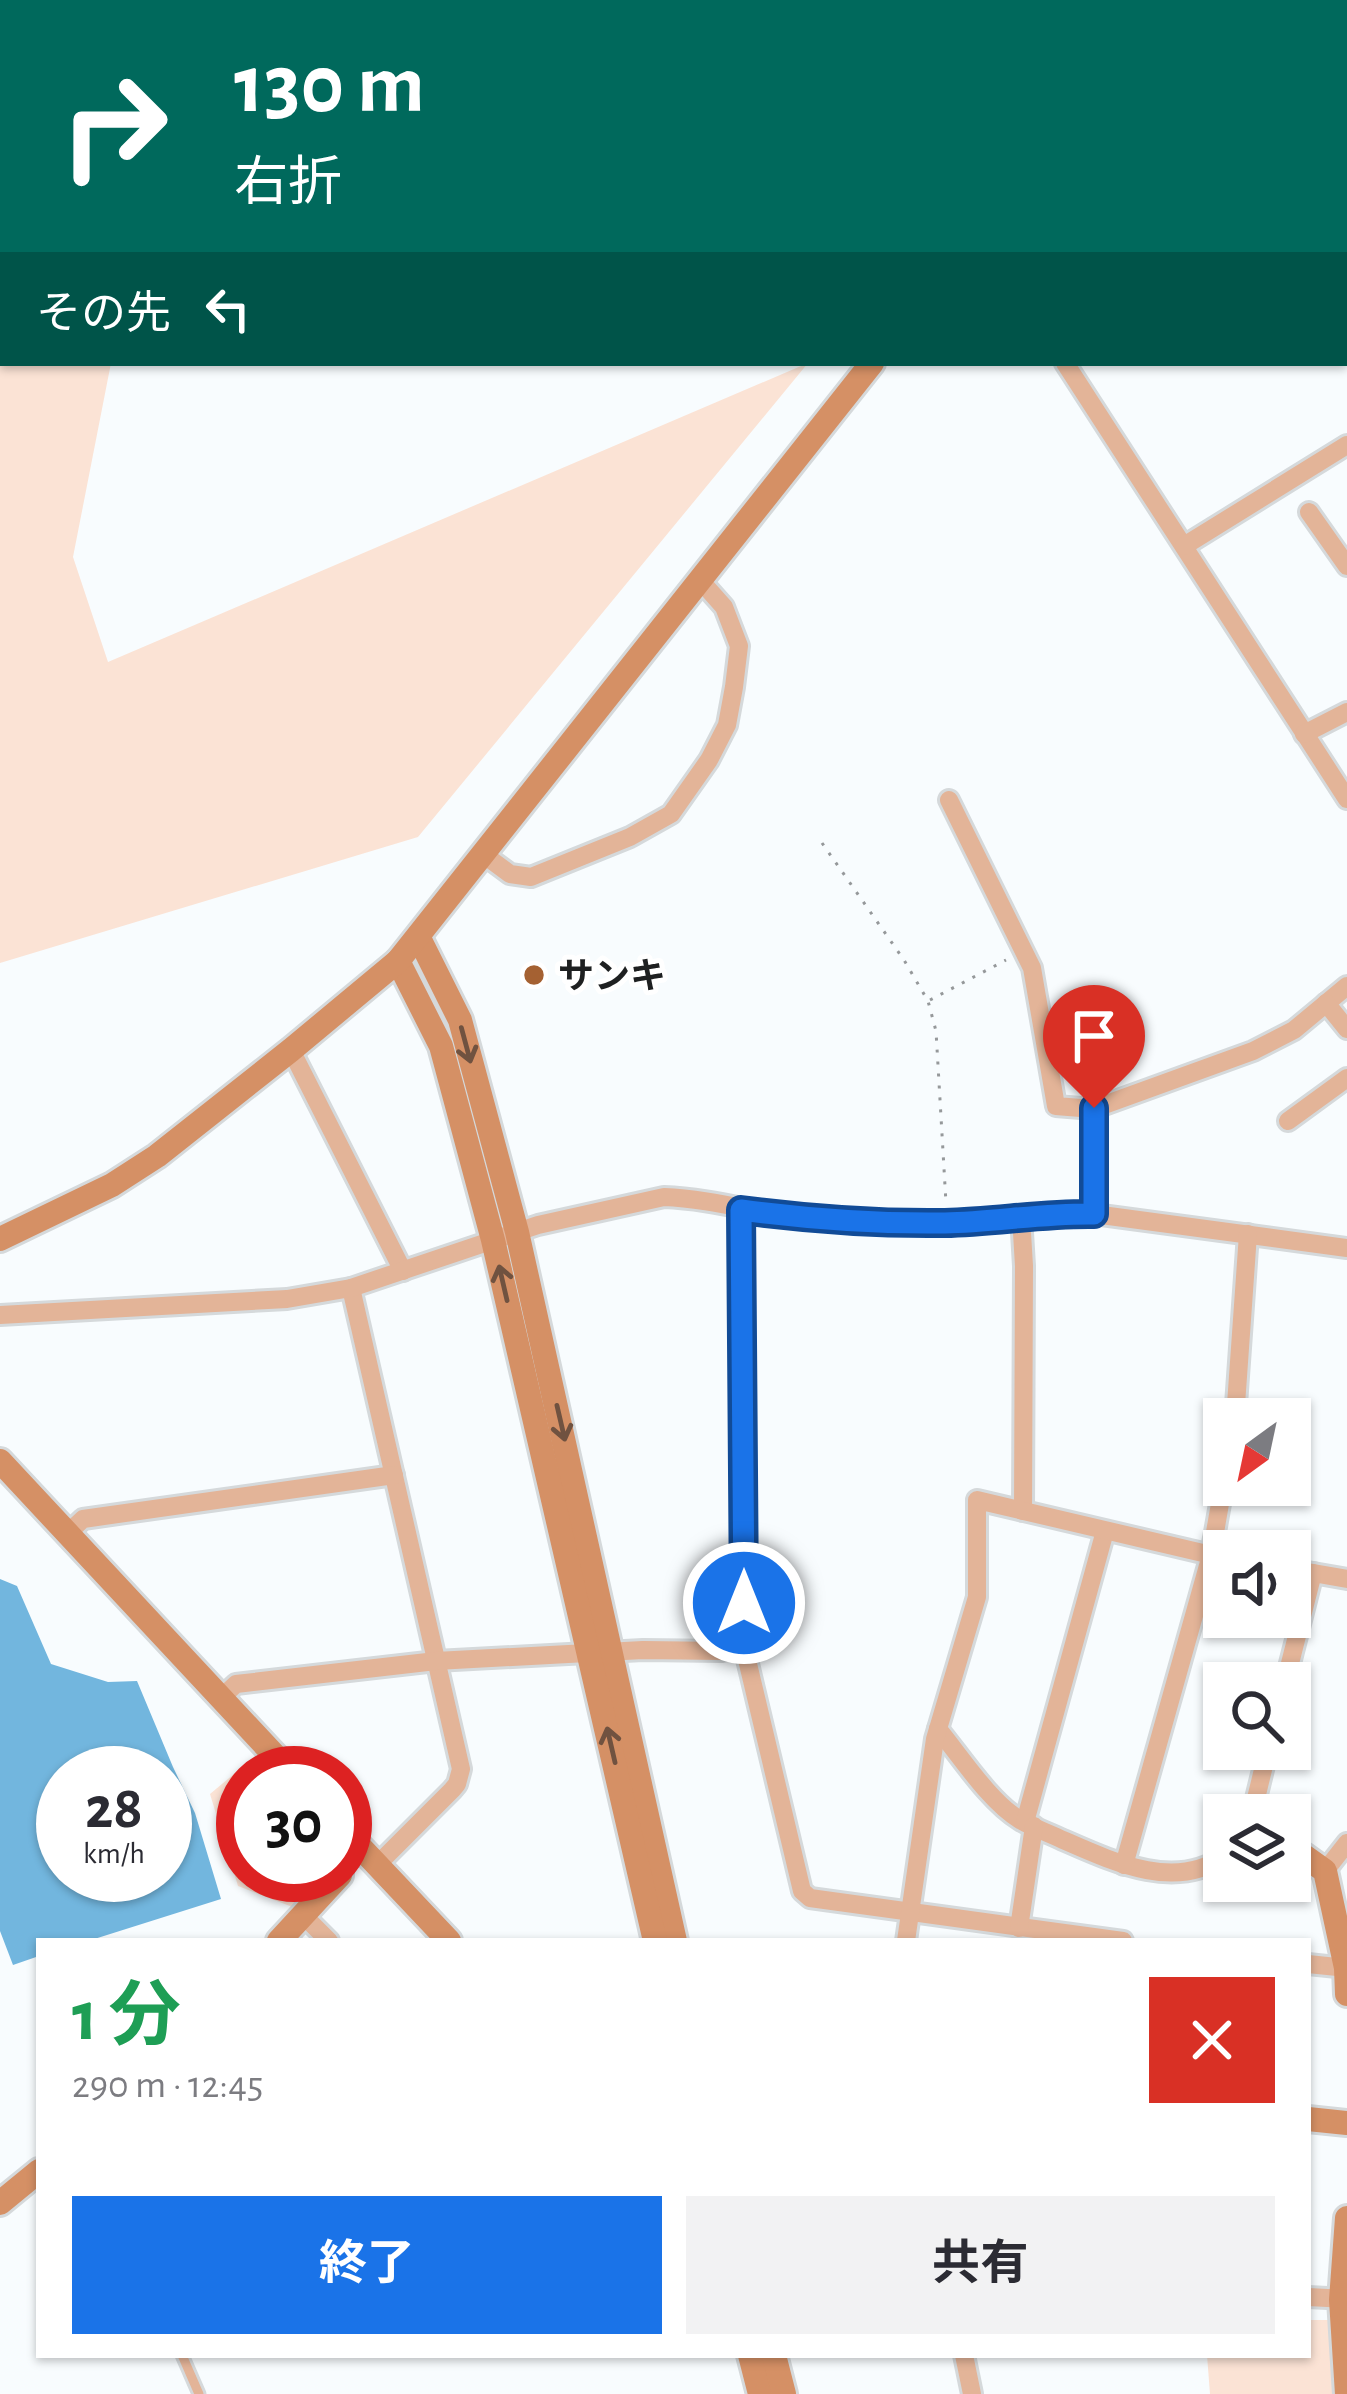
<!DOCTYPE html>
<html lang="ja">
<head>
<meta charset="utf-8">
<style>
	:root { --surface:#fff; --page:#f2f2f3; --text:#2b2b33; --muted:#7c7c81; --accent:#1a73e8 }
	body { margin:0; font-family:"Alegreya Sans","Noto Sans JP",sans-serif; background:var(--page); color:var(--text); height:100vh; display:flex; flex-direction:column; font-size:45px; white-space:nowrap }
	* { box-sizing:border-box; margin:0 }
	p { font-size:39px; color:var(--muted) }
	.icon { flex:none; width:66px; height:66px; fill:none; stroke:currentColor; stroke-width:2; stroke-linecap:round; stroke-linejoin:round }
	.map { position:relative; flex:1; overflow:hidden }
	.drawer { position:absolute; left:36px; top:1938px; width:1275px; height:420px; display:flex; flex-direction:column; background:var(--surface); border-radius:0px; box-shadow:0 3px 9px #0004 }
	.drawer>* { flex:none }
	.guide { position:absolute; left:0px; top:0px; width:1347px; height:366px; box-shadow:0 3px 9px #0004; background:#00695c; color:#fff; overflow:hidden }
	.needle { width:78px; rotate:213deg }
	.buttons { position:absolute; left:1203px; top:1398px; display:grid; gap:24px }
	.buttons a { display:grid; place-items:center; width:108px; height:108px; border-radius:0px; background:var(--surface); box-shadow:0 3px 9px #0004; font-size:60px }
	.speed { position:absolute; left:36px; top:1746px; display:flex; gap:24px; font-size:60px; font-weight:700; text-align:center }
	.speed>* { display:grid; place-content:center; width:156px; height:156px; border-radius:50%; background:var(--surface); box-shadow:0 3px 9px #0004; line-height:1 }
	.speed small { font-size:30px; font-weight:400 }
	.speed .limit { border:18px solid #d22; background:#fff; color:#111 }
	.pin { position:absolute; display:grid; place-items:center; width:102px; height:102px; color:#fff; margin:-123px -51px; border-radius:50% 50% 50% 0; rotate:-45deg; box-shadow:0 0 12px #0007 }
	.pin .icon { rotate:45deg }
	.me { position:absolute; width:132px; margin:-66px; rotate:0deg; stroke-linejoin:round; filter:drop-shadow(0 0 9px #0008) }
	.turn { display:flex; align-items:center; gap:42px; height:252px; padding:0 36px; font-size:54px }
	.turn .icon { width:156px; height:156px; stroke-width:2.5 }
	.turn b { display:block; font-size:84px; line-height:102px }
	.then { display:flex; align-items:center; height:114px; padding:0 36px; background:#0003; gap:24px; font-size:45px }
	.round { display:grid; place-items:center; flex:none; width:126px; height:126px; border-radius:0px; background:var(--page) }
	.head { display:flex; align-items:center; justify-content:space-between; height:204px; padding:0 36px }
	h1 { font-size:72px; font-weight:700; line-height:90px; color:#1e9e55 }
	.cta { display:flex; gap:24px; margin-top:auto; padding:24px 36px }
	.cta a { flex:1; height:138px; border-radius:0px; background:var(--accent); color:#fff; font-size:48px; font-weight:700; line-height:138px; text-align:center }
	.cta a+a { background:var(--page); color:var(--text) }
	.map>svg:first-child { display:block }
</style>
</head>
<body>
<div class="map">
<svg width="1347" height="2394" viewBox="0 0 1347 2394">
	<rect width="100%" height="100%" fill="#f8fcfe"/>
	<g fill="#fbe3d5">
		<polygon points="243,0 701,0 704,3 242,3"/>
		<polygon points="0,362 111,363 73,557 108,662 808,363 418,837 0,963"/>
		<polygon points="247,1763 257,1773 243,1773 243,1875 322,1875 295,1908 238,1886 210,1794"/>
		<polygon points="1308,2320 1329,2320 1333,2394 1210,2394 1207,2355 1308,2355"/>
	</g>
	<path fill="#72b6de" fill-rule="evenodd" d="M0,1579L17,1586L51,1664L108,1682L137,1681L173,1767L195,1813L221,1899L88,1941H39V1956L13,1965L0,1931ZM63,1773H165V1875H63Z"/>
	<g fill="none" stroke-linecap="round" stroke-linejoin="round">
		<defs>
			<polyline id="lane" points="182,2355 199,2394"/>
			<g id="street">
				<polyline points="800,0 803,3"/>
				<polyline points="838,3 841,0"/>
				<polyline points="1065,363 1347,799"/>
				<polyline points="1309,512 1347,566"/>
				<polyline points="1184,546 1347,445"/>
				<polyline points="1304,734 1347,712"/>
				<polyline points="949,800 1032,968 1056,1106 1093,1109 1253,1051 1294,1030 1347,986"/>
				<polyline points="483,854 510,874 531,877 630,837 671,814 709,760 727,725 734,687 739,646 724,607 700,580"/>
				<polyline points="1326,1003 1347,1029"/>
				<polyline points="291,1050 403,1271"/>
				<polyline points="1093,1109 1094,1214"/>
				<polyline points="1288,1121 1347,1078"/>
				<polyline points="741,1210 744,1647 802,1891 810,1898 1123,1941"/>
				<polyline points="1021,1216 1024,1266 1023,1511"/>
				<polyline points="351,1288 461,1769 457,1784 452,1790 377,1865"/>
				<path d="M0,1315L287,1299L351,1288L538,1225L664,1197C719,1199 772,1218 827,1221C867,1222 908,1224 947,1223C996,1221 1044,1213 1094,1214L1347,1248"/>
				<polyline points="1235,1419 1248,1234"/>
				<polyline points="67,1534 83,1519 394,1475"/>
				<polyline points="1290,1569 1347,1579"/>
				<polyline points="1285,1683 1313,1573"/>
				<polyline points="221,1698 236,1684 436,1661 643,1650 722,1651 744,1647"/>
				<path d="M938,1729C961,1757 990,1802 1020,1820C1033,1828 1049,1833 1063,1840C1111,1861 1176,1892 1224,1856"/>
				<polyline points="1252,1815 1268,1749"/>
				<polyline points="1025,1822 1105,1531"/>
				<polyline points="1124,1865 1211,1555 1224,1481"/>
				<polyline points="1325,1871 1347,1843"/>
				<polyline points="303,1915 329,1941"/>
				<polyline points="1019,1928 1034,1826"/>
				<polyline points="906,1941 935,1739 977,1597 977,1500 1224,1558"/>
				<polyline points="1308,1964 1347,1968"/>
				<polyline points="1308,2297 1347,2299"/>
				<polyline points="964,2355 972,2394"/>
			</g>
			<g id="secondary">
				<polyline points="1207,3 1210,0"/>
				<polyline points="419,938 460,1020 517,1232 675,1941"/>
				<polyline points="398,961 441,1046 493,1240 655,1941"/>
				<polyline points="0,1239 112,1185 157,1156 291,1050 398,961 872,363"/>
				<polyline points="0,1461 291,1773"/>
				<polyline points="345,1831 449,1941"/>
				<polyline points="1290,1846 1325,1871 1346,1968 1347,1994"/>
				<polyline points="279,1941 340,1875"/>
				<polyline points="1308,2119 1347,2123"/>
				<polyline points="0,2203 39,2171"/>
				<polyline points="750,2355 760,2394"/>
				<polyline points="774,2355 784,2394"/>
				<polyline points="1347,2394 1341,2300 1347,2218"/>
			</g>
		</defs>
		<use href="#lane" stroke="#d5d9db" stroke-width="15"/>
		<use href="#street" stroke="#d5d9db" stroke-width="24"/>
		<use href="#secondary" stroke="#d5d9db" stroke-width="30"/>
		<g stroke="#95989a" stroke-width="3" stroke-dasharray="3 9" stroke-linecap="butt">
			<polyline points="822,843 904,960 928,1001 936,1031 946,1203"/>
			<polyline points="930,1000 1006,960"/>
		</g>
		<use href="#lane" stroke="#e3b498" stroke-width="9"/>
		<use href="#street" stroke="#e3b498" stroke-width="18"/>
		<use href="#secondary" stroke="#d59065" stroke-width="24"/>
	</g>
	<defs><path id="oneway-shaft" d="M-6 0H5M1.5-3L5.5 0L1.5 3" fill="none" stroke-width="1.6" stroke-linecap="round" stroke-linejoin="round" transform="scale(3)"/></defs>
	<g stroke="#705240">
		<use href="#oneway-shaft" transform="translate(466 1045) rotate(75)"/>
		<use href="#oneway-shaft" transform="translate(503 1283) rotate(-103)"/>
		<use href="#oneway-shaft" transform="translate(561 1423) rotate(77)"/>
		<use href="#oneway-shaft" transform="translate(611 1745) rotate(-103)"/>
	</g>
	<g fill="none" stroke-linecap="round" stroke-linejoin="round">
		<defs>
			<path id="route" d="M744,1603L741,1210C809,1219 877,1224 945,1223C995,1222 1044,1213 1094,1214V1108"/>
		</defs>
		<use href="#route" stroke="#114b97" stroke-width="30"/>
		<use href="#route" stroke="#1a73e8" stroke-width="21"/>
	</g>
	<circle fill="#a56132" stroke="#fff" stroke-width="4.5" cx="534" cy="975" r="12"/>
	<g text-anchor="middle" stroke-width="10" stroke-linejoin="round" paint-order="stroke">
		<g font-size="36" font-weight="bold" fill="#1e2021" stroke="#fff" text-anchor="start">
			<text x="558" y="988">サンキ</text>
		</g>
	</g>
</svg>
<div class="buttons">
<a><svg class="needle" viewBox="-14 -14 28 28"><path d="M0-13l5 13h-10z" fill="#e53935"/><path d="M0 13l5-13h-10z" fill="#7c7c81"/></svg></a>
<a><svg class="icon" aria-label="sound" viewBox="0 0 24 24"><path d="M4 9h4l5-4v14l-5-4H4zM17 9q2 3 0 6"/></svg></a>
<a><svg class="icon" aria-label="search" viewBox="0 0 24 24"><circle cx="10" cy="10" r="6"/><path d="M15 15l6 6"/></svg></a>
<a><svg class="icon" aria-label="layers" viewBox="0 0 24 24"><path d="M12 4l9 5-9 5-9-5zM3 14l9 5 9-5"/></svg></a>
</div>
<div class="speed"><div>28<small>km/h</small></div><div class="limit">30</div></div>
<div class="pin" style="left:1094px;top:1108px;background:#d93025"><svg class="icon" aria-label="arrive" viewBox="0 0 24 24"><path d="M6 21V4h12l-3 4 3 4H6"/></svg></div>
<svg class="me" style="left:744px;top:1603px" viewBox="-20 -20 40 40"><circle r="17" fill="#1a73e8" stroke="#fff" stroke-width="3"/><path d="M0-11L8 9 0 5-8 9z" fill="#fff"/></svg>
<div class="guide">
<div class="turn"><svg class="icon" aria-label="right" viewBox="0 0 24 24"><path d="M7 20v-9h11M14 6l5 5-5 5"/></svg><div><b>130 m</b>右折</div></div>
<div class="then">その先<svg class="icon" aria-label="left" viewBox="0 0 24 24"><path d="M17 20v-9H6M10 6l-5 5 5 5"/></svg></div>
</div>
<section class="drawer">
<div class="head"><div><h1>1 分</h1><p>290 m · 12:45</p></div><a class="round" style="background:#d93025;color:#fff"><svg class="icon" aria-label="close" viewBox="0 0 24 24"><path d="M6 6l12 12M18 6L6 18"/></svg></a></div>
<div class="cta"><a>終了</a><a>共有</a></div>
</section>
</div>
</body>
</html>
